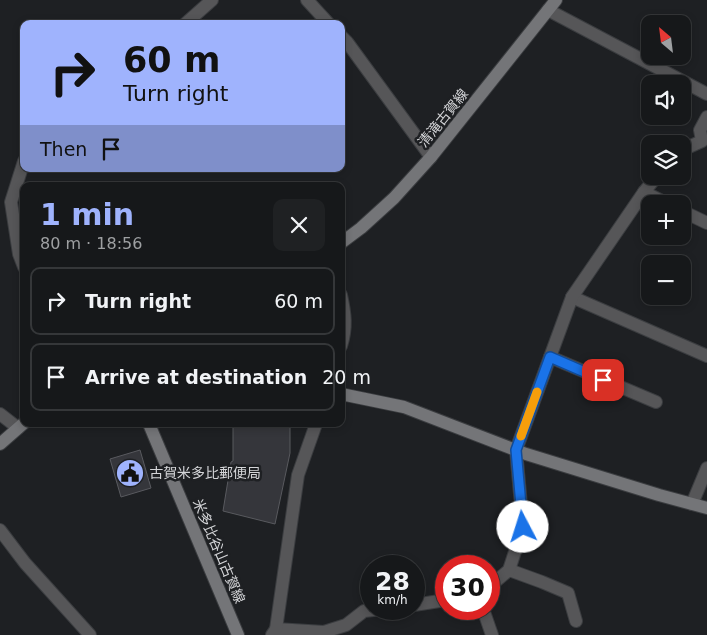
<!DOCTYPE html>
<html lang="en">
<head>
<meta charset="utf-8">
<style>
	:root { --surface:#16181a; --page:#1f2123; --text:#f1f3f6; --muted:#9ea0a2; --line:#353739; --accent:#9fb3fd }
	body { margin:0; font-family:"DejaVu Sans","Noto Sans JP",sans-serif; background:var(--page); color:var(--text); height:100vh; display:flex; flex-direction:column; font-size:19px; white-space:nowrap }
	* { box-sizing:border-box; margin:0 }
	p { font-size:16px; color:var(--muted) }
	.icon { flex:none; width:28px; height:28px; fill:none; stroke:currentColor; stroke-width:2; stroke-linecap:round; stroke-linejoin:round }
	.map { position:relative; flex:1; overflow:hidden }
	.details { position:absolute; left:20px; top:182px; width:325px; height:245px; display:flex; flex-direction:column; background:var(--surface); border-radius:10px; box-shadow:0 2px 8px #0003,0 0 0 1px var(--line) }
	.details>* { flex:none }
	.hud { position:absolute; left:20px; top:20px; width:325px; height:152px; border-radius:10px; box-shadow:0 2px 8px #0003,0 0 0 1px var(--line); background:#9fb3fd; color:#111; overflow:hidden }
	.needle { width:32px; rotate:332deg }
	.tools { position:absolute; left:641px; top:15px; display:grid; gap:10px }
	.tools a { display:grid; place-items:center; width:50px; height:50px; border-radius:10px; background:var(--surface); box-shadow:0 2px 8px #0003,0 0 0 1px var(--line); font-size:25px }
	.speed { position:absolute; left:360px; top:555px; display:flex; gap:10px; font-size:25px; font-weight:700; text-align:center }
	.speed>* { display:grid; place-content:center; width:65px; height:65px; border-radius:50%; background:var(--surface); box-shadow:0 2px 8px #0003,0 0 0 1px var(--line); line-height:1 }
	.speed small { font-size:12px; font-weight:400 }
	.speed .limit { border:8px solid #d22; background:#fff; color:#111 }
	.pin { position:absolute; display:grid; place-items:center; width:42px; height:42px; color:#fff; margin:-21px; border-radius:10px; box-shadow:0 2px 8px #0006 }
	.me { position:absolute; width:55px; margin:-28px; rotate:355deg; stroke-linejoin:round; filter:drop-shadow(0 0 4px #0008) }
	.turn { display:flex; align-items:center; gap:18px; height:105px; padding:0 20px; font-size:22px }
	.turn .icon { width:65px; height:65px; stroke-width:2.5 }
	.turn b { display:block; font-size:35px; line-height:42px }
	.then { display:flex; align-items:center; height:48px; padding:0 20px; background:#0003; gap:10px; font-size:19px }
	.round { display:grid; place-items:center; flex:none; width:52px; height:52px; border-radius:10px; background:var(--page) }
	.headline { display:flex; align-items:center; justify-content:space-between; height:85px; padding:0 20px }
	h1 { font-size:30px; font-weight:700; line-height:38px; color:var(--accent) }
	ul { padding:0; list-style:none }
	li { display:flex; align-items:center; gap:15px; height:68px; margin:0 10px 8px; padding:0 10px; border:2px solid var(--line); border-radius:10px }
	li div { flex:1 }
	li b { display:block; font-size:19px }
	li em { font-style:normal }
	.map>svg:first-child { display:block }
</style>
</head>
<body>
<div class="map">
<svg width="707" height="635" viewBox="0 0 707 635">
	<rect width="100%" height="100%" fill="#1e2023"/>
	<g fill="#35363b" stroke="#595a5f">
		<polygon points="233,424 290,424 290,453 275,524 223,511 231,462 233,461"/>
		<polygon points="140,450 151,488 121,497 110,459"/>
	</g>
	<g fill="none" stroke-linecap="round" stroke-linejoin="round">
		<defs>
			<g id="street">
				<polyline points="307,0 329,24"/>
				<polyline points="548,10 707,94"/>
				<polyline points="185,24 212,0"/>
				<polyline points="341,36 347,42 431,157"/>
				<polyline points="682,150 702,141 700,130 707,117"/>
				<polyline points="24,161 11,202 19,254 24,267"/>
				<polyline points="644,192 668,204"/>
				<polyline points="682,211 707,223"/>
				<path d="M341,295C345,313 347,328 341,346"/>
				<polyline points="572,297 707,356"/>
				<polyline points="550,357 656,402"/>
				<polyline points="0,414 18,428"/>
				<polyline points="692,504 707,468"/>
				<polyline points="0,530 25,563 90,635"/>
				<polyline points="509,570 542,582 568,593 576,621"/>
				<polyline points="489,587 509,570 523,527 516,450 572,297 644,192 657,176"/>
				<polyline points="414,605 446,600"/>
				<polyline points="483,609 492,635"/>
				<polyline points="276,629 324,632 346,625 364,611 383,609"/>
				<polyline points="272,635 276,629 298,475 316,424"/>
			</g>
			<g id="secondary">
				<polyline points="341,243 361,228 394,198 431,157 556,0"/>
				<polyline points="341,394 404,407 526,454 659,495 707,508"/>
				<polyline points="149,424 238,635"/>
				<polyline points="0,444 24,423"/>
			</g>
		</defs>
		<use href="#street" stroke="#3b3d40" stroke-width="14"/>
		<use href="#secondary" stroke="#3b3d40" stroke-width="14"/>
		<use href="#street" stroke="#565658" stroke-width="12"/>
		<use href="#secondary" stroke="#747578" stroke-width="12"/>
	</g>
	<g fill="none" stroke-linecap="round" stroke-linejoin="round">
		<defs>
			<polyline id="route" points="523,527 516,450 550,357 603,380"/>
		</defs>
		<use href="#route" stroke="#114b97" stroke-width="12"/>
		<use href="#route" stroke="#1a73e8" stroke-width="9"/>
		<polyline stroke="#f59e0b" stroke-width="9" points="521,436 537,392"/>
	</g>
	<defs>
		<symbol id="civic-disc" viewBox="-11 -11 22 22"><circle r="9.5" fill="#9fb3fd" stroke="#1e2023"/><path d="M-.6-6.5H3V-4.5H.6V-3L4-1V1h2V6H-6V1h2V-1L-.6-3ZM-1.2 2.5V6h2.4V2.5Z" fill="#111"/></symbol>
	</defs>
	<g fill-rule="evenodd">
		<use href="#civic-disc" x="114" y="457" width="32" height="32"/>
	</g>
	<g text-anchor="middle" stroke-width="5" stroke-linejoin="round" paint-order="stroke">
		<g font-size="14" fill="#d4d5d8" stroke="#1e2023">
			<text transform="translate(443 118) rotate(-51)" y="5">清滝古賀線</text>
			<text transform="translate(219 551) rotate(67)" y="5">米多比谷山古賀線</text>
		</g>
		<g font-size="14" fill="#d4d5d8" stroke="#1e2023" text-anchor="start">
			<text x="149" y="478">古賀米多比郵便局</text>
		</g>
	</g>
</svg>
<div class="tools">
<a><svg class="needle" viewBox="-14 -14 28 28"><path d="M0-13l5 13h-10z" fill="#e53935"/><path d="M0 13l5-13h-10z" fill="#9ea0a2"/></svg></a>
<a><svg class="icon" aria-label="sound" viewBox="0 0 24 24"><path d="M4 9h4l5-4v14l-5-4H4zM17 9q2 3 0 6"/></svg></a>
<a><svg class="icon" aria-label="layers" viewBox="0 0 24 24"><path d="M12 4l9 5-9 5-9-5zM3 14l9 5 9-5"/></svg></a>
<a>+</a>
<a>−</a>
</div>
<div class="speed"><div>28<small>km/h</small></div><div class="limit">30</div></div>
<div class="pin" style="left:603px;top:380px;background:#d93025"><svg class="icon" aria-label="arrive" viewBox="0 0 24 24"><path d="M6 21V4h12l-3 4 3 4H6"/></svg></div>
<svg class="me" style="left:523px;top:527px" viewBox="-20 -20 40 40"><circle r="19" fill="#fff"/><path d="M0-13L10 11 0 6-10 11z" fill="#1a73e8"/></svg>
<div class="hud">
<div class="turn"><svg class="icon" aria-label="right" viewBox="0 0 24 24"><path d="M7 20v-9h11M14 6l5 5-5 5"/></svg><div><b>60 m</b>Turn right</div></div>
<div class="then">Then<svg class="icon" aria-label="arrive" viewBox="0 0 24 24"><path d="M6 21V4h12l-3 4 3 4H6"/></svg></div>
</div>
<section class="details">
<div class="headline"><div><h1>1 min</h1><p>80 m · 18:56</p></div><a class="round"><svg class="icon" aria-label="close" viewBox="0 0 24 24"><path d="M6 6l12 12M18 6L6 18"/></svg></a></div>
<ul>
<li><svg class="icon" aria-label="right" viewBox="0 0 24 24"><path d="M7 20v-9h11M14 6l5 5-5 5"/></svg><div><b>Turn right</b></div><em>60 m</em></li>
<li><svg class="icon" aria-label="arrive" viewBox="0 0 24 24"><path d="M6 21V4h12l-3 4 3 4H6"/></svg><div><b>Arrive at destination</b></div><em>20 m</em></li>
</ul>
</section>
</div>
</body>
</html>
